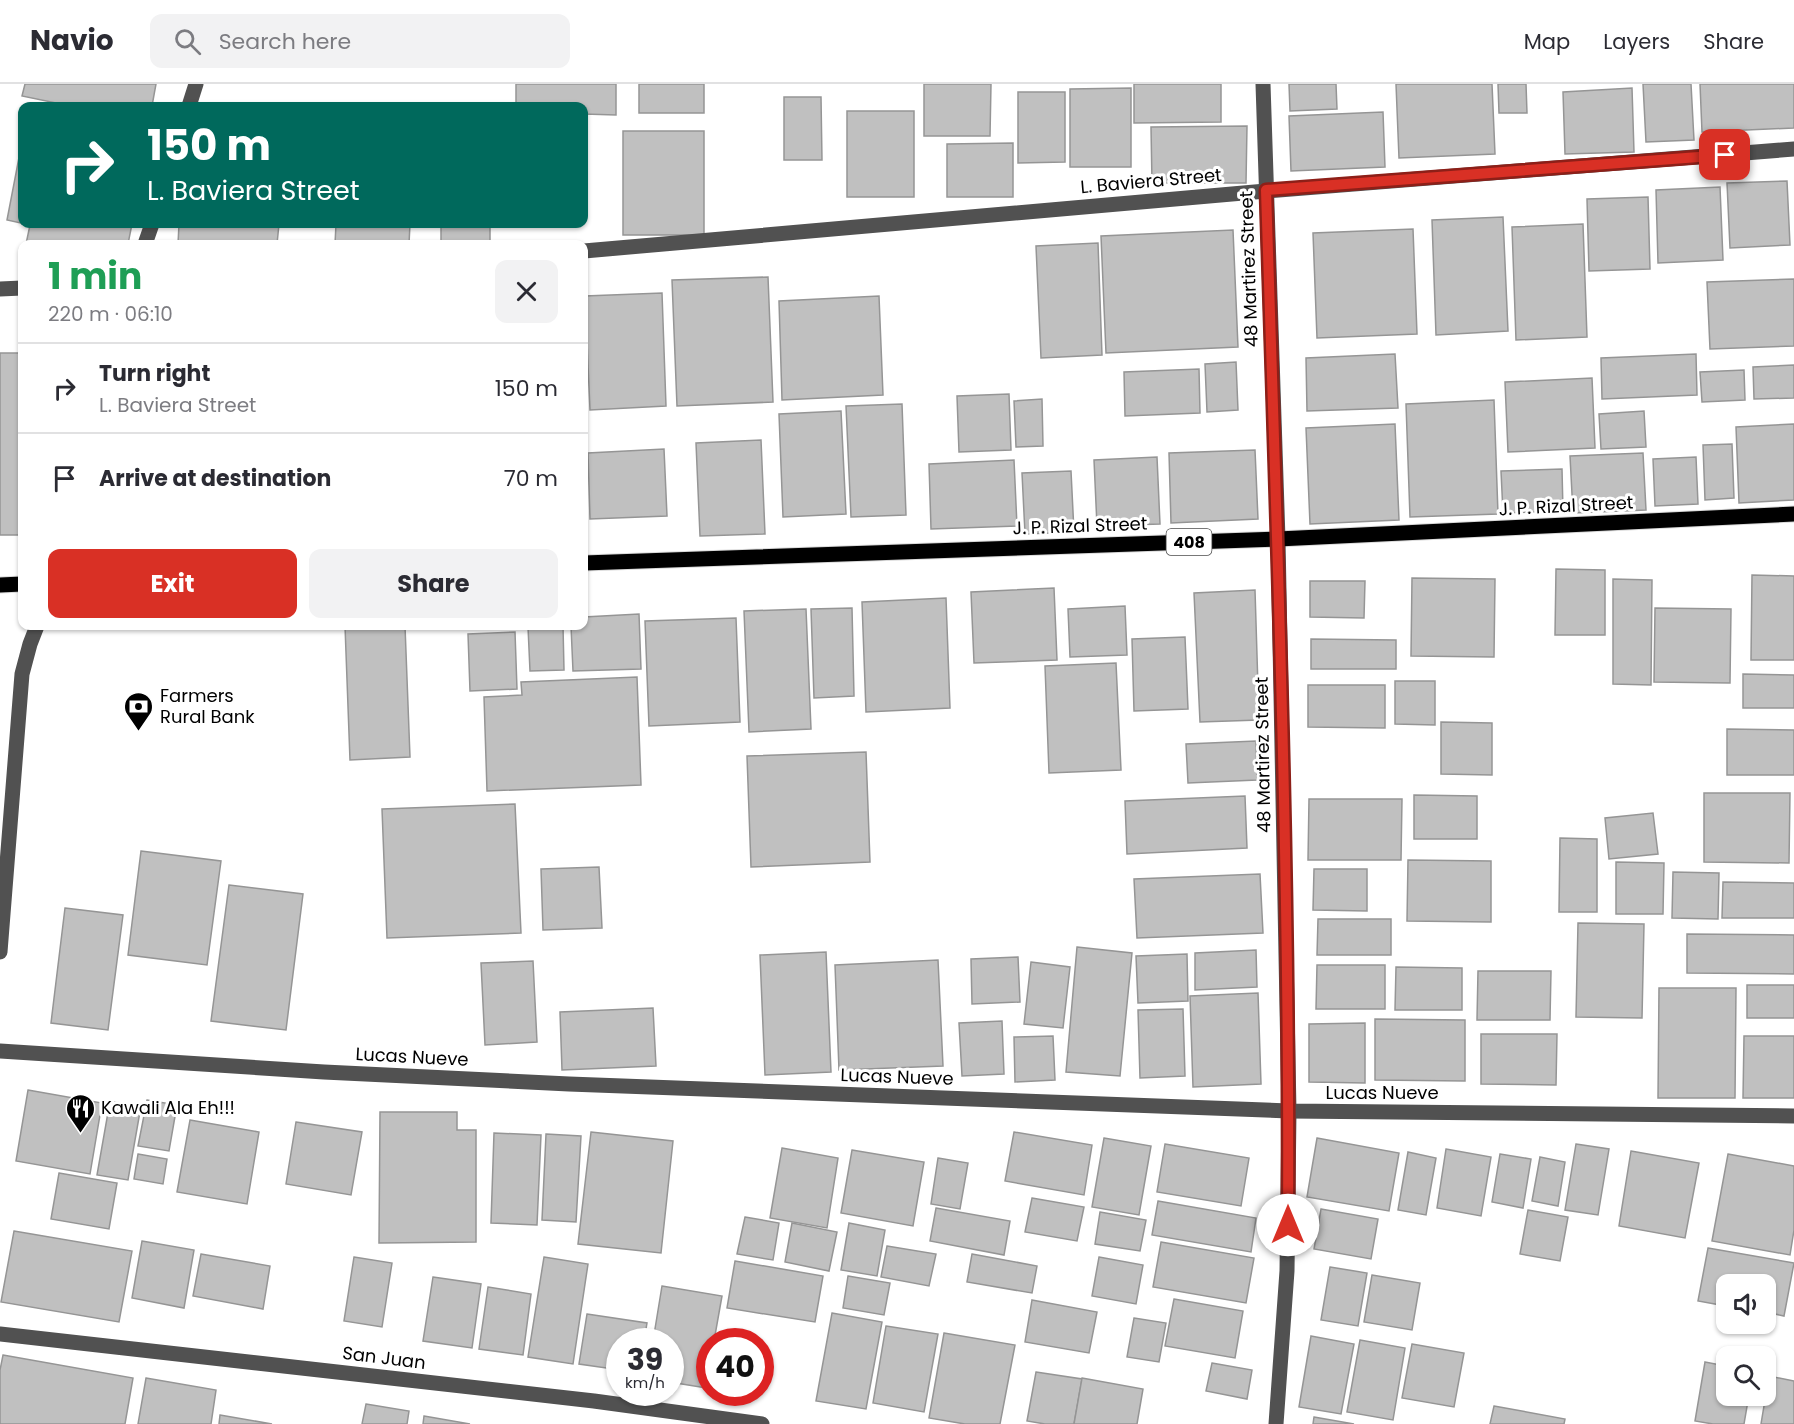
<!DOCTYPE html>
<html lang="en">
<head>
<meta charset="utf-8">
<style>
	:root { --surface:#fff; --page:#f2f2f3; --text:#2b2b33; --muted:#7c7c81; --line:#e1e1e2; --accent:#d93025 }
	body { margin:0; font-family:Poppins,sans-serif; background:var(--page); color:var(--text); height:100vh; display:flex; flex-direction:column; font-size:22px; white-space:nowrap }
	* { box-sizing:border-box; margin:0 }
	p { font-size:20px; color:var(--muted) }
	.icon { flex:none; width:33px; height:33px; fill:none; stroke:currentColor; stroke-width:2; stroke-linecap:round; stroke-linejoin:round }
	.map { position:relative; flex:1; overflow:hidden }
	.side { position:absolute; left:18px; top:156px; width:570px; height:390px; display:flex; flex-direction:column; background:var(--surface); border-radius:12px; box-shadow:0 2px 4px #0004 }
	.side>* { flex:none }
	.hud { position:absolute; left:18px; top:18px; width:570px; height:126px; border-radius:12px; box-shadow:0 2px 4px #0004; background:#00695c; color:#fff; overflow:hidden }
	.buttons { position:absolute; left:1716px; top:1190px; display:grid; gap:12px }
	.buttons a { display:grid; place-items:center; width:60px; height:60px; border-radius:12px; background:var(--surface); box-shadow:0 2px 4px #0004; font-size:30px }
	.speed { position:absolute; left:606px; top:1244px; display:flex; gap:12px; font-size:30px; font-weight:700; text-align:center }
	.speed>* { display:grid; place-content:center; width:78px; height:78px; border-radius:50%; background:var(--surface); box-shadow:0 2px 4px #0004; line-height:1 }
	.speed small { font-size:15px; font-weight:400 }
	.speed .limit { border:9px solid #d22; background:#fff; color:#111 }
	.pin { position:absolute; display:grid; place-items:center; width:51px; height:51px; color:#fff; margin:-26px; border-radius:12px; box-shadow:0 3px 9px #0006 }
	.me { position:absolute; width:66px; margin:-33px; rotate:0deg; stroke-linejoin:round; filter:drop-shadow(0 0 4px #0008) }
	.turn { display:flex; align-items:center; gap:21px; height:126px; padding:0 30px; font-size:27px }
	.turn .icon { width:78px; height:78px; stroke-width:2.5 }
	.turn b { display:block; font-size:42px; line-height:51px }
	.round { display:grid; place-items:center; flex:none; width:63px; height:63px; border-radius:12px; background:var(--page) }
	.headline { display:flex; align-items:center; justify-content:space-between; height:102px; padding:0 30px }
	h1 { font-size:36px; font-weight:700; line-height:45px; color:#1e9e55 }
	.button { display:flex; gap:12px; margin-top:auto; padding:12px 30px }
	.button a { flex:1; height:69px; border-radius:12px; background:var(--accent); color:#fff; font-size:24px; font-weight:700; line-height:69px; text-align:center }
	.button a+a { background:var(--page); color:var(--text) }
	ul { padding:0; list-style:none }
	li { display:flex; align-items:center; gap:18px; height:90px; padding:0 30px; border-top:2px solid var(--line) }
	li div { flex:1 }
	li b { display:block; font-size:22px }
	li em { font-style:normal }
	header { display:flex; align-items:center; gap:36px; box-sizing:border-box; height:84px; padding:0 30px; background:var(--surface); border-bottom:2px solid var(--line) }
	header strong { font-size:28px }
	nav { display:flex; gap:33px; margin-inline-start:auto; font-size:21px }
	.search { width:420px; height:54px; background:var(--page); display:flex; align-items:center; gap:15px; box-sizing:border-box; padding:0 21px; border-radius:12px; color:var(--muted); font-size:22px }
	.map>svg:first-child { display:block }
</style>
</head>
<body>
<header>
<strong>Navio</strong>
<div class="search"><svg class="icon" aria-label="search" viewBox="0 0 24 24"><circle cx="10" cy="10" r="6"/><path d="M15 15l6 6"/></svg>Search here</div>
<nav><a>Map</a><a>Layers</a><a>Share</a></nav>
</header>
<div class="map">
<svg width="1794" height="1340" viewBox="0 0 1794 1340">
	<rect width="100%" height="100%" fill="#fff"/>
	<g fill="#c0c0c0" stroke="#959595" stroke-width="1.5">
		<polygon points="25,0 156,0 152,22 60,22 61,20 22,12"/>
		<polygon points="516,0 616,0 616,31 584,30 584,22 516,22"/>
		<rect x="639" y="0" width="65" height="29"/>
		<polygon points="924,0 991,0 990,52 924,52"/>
		<polygon points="1134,0 1221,0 1221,38 1134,39"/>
		<polygon points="1289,0 1336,0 1337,25 1290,27"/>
		<polygon points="1396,0 1492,0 1495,70 1399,74"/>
		<polygon points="1498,0 1526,0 1527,29 1499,29"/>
		<polygon points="1643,0 1691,0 1694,56 1646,58"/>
		<polygon points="1700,0 1794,0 1794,44 1702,48"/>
		<polygon points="1131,4 1131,83 1070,83 1070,5"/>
		<polygon points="1632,4 1634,68 1565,70 1563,8"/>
		<polygon points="1018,8 1065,8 1065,78 1018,79"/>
		<polygon points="784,13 821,13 822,76 784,76"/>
		<rect x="847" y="27" width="67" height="86"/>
		<polygon points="1383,28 1385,83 1291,87 1289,32"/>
		<polygon points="1247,42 1246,99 1152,99 1151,43"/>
		<rect x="623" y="47" width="81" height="104"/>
		<polygon points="22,58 22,140 132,140 128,160 26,160 30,141 7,136"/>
		<polygon points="1013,59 1013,113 947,113 947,60"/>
		<polygon points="1787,97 1790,161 1730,164 1727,99"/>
		<polygon points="1720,103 1723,176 1658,179 1656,106"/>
		<polygon points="1648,113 1650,185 1589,187 1587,115"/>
		<polygon points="1503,133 1508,247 1436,251 1432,136"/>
		<polygon points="179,140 279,140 277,160 178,160"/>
		<polygon points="336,140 410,140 409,160 335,160"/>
		<rect x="441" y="140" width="49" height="20"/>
		<polygon points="1583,140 1587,253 1516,256 1512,143"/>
		<polygon points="1413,145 1417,250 1317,254 1313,149"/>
		<polygon points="1233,146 1238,263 1106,269 1101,152"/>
		<polygon points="1098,159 1102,271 1041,274 1036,162"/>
		<polygon points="768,193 773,318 677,322 672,196"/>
		<polygon points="1794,195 1794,262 1710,265 1707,198"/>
		<polygon points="662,209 666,322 590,326 585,212"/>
		<polygon points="879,212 883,311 782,316 779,217"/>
		<rect x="0" y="269" width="22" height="182"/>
		<polygon points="1395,270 1398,324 1307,327 1306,274"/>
		<polygon points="1696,270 1697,311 1602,315 1601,274"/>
		<polygon points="1236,278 1238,326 1207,328 1205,280"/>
		<polygon points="1794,281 1794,314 1754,315 1753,283"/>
		<polygon points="1199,285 1200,329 1125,332 1124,288"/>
		<polygon points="1744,286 1745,316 1702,318 1700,288"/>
		<polygon points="1592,294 1595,364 1508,368 1505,298"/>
		<polygon points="1009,310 1011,366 959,368 957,312"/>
		<polygon points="1042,315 1043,362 1016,363 1014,317"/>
		<polygon points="1494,316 1498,430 1410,433 1406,320"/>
		<polygon points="902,320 906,431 851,433 846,322"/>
		<polygon points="841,327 846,430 783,433 779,330"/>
		<polygon points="1644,327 1646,363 1601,365 1599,330"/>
		<polygon points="1395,340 1399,436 1310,440 1306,344"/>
		<polygon points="1794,340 1794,416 1739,419 1736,343"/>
		<polygon points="761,356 765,450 700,452 696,359"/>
		<polygon points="1732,360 1734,414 1705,416 1703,361"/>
		<polygon points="664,365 667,432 590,435 588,369"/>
		<polygon points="1255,366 1258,435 1171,439 1169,369"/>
		<polygon points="1643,369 1646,426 1573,429 1570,372"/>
		<polygon points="1157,373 1160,440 1097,442 1094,376"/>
		<polygon points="1696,373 1698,420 1655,422 1653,375"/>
		<polygon points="1014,376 1017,442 931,445 929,380"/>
		<polygon points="1562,385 1563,427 1503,429 1501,387"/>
		<polygon points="1071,387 1074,448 1025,450 1022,389"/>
		<polygon points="1556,485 1605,486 1605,551 1555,551"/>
		<polygon points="1752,491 1794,492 1794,576 1751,576"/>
		<polygon points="1412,494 1495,495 1494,573 1411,572"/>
		<polygon points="1613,495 1652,496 1651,601 1613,600"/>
		<polygon points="1310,497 1365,497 1364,534 1310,533"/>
		<polygon points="1054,504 1057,576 974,579 971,508"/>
		<polygon points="1255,506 1259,636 1200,638 1194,509"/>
		<polygon points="946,514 950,624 866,628 862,518"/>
		<polygon points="1125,522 1127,571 1070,573 1068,525"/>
		<polygon points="852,524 854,612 814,614 811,525"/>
		<polygon points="1655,524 1731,525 1730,599 1654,598"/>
		<polygon points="806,525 811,645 749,648 744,527"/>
		<polygon points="639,530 641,585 573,587 571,542 584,542 584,533"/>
		<polygon points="736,534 740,638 649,642 645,537"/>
		<polygon points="345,542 405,542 410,673 350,676"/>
		<polygon points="563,542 564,586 530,587 528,543"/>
		<polygon points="515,548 517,605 470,607 468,550"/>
		<polygon points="1185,553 1188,625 1134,627 1132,555"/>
		<polygon points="1311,555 1396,556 1396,585 1311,585"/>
		<polygon points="1116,579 1121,686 1049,689 1045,582"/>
		<polygon points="1743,590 1794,591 1794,624 1743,624"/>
		<polygon points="637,593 641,701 487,707 484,613 522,611 521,598"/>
		<polygon points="1395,597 1435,597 1435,641 1395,640"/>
		<polygon points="1308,601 1385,601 1385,644 1308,643"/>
		<polygon points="1441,638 1492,639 1492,691 1441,690"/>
		<polygon points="1727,645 1794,646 1794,691 1727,691"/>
		<polygon points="1256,657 1257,696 1188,699 1186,660"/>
		<polygon points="866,668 870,778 751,783 747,672"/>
		<polygon points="1704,709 1790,709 1789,779 1704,778"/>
		<polygon points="1414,711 1477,712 1477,755 1414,755"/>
		<polygon points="1245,712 1247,764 1127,770 1125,717"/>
		<polygon points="1309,715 1402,715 1401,776 1308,776"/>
		<polygon points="515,720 521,849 387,854 382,725"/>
		<polygon points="1653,729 1658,770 1609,775 1605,734"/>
		<polygon points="1560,754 1597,755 1597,828 1559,828"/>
		<polygon points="141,767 221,777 207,881 128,871"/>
		<polygon points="1408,776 1491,777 1491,838 1407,837"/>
		<polygon points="1616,778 1664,779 1663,830 1616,830"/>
		<polygon points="599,783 602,844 543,846 541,785"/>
		<polygon points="1314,785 1367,785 1367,827 1313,826"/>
		<polygon points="1673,788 1719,789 1718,835 1672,834"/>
		<polygon points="1260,790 1263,849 1137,854 1134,795"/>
		<polygon points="1723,798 1794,799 1794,834 1722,834"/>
		<polygon points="229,801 303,810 286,946 211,937"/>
		<polygon points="65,824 123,831 108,946 51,939"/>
		<polygon points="1318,835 1391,835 1391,871 1317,871"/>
		<polygon points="1578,839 1644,840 1642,934 1576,933"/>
		<polygon points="1687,850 1794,851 1794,890 1687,889"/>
		<polygon points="1077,863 1132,869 1120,992 1066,988"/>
		<polygon points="1256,866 1257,903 1195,906 1195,869"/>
		<polygon points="826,868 831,988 765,991 760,871"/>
		<polygon points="1187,870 1188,917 1138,919 1136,872"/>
		<polygon points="1018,873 1020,918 972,920 971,875"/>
		<polygon points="938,876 943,982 839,986 835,881"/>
		<polygon points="533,877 537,958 485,961 481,879"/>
		<polygon points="1031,878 1070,883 1063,944 1024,940"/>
		<polygon points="1317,881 1385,881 1385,925 1316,925"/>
		<polygon points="1396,883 1462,884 1462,926 1395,926"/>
		<polygon points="1478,887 1551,887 1550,936 1477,936"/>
		<rect x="1747" y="901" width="47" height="33"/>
		<polygon points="1659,904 1736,904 1735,1014 1658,1014"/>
		<polygon points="1258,909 1261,1000 1193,1003 1190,912"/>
		<polygon points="653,924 656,982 562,986 560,928"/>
		<polygon points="1183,925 1185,992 1140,994 1138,926"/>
		<polygon points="1375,935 1465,936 1465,997 1375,996"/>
		<polygon points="1002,937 1004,990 962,992 959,939"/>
		<polygon points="1365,939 1365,999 1309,998 1309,940"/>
		<polygon points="1481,950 1557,950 1556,1001 1481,1000"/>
		<polygon points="1053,952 1055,996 1015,998 1014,953"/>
		<polygon points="1744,952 1794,952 1794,1014 1743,1014"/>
		<polygon points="28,1006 102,1019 90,1090 16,1077"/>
		<polygon points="147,1016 177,1021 169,1067 138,1062"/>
		<polygon points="110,1017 141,1022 128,1096 97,1091"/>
		<polygon points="380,1028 457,1028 457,1046 476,1046 476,1158 379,1159"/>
		<polygon points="190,1036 259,1048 247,1120 177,1108"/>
		<polygon points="296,1038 362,1048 351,1111 286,1100"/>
		<polygon points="591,1048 673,1057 661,1169 578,1160"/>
		<polygon points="1014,1048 1092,1061 1084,1111 1005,1097"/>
		<polygon points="494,1049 541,1051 537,1141 491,1139"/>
		<polygon points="546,1050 581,1052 576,1138 542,1136"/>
		<polygon points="1104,1054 1151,1062 1139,1131 1092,1123"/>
		<polygon points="1317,1054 1399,1069 1389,1127 1307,1113"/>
		<polygon points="1165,1060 1249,1074 1241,1122 1157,1108"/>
		<polygon points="1576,1060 1609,1065 1598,1131 1565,1126"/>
		<polygon points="782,1064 838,1074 827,1144 770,1134"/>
		<polygon points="1446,1065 1491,1073 1481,1132 1437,1124"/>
		<polygon points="852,1066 924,1078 913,1142 841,1129"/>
		<polygon points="1631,1067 1699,1079 1685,1154 1619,1142"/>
		<polygon points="1408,1068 1436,1074 1426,1131 1398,1126"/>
		<polygon points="138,1070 167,1075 163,1100 134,1095"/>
		<polygon points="1500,1070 1531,1075 1523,1124 1492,1118"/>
		<polygon points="1728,1070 1794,1082 1794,1146 1790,1171 1712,1157"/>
		<polygon points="1540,1073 1565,1078 1558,1122 1532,1117"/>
		<polygon points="938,1074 968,1079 960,1125 931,1120"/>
		<polygon points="59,1089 117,1099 109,1145 51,1135"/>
		<polygon points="1032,1114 1084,1123 1077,1157 1025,1148"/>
		<polygon points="1158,1117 1256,1134 1251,1168 1152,1151"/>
		<polygon points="936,1124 1010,1137 1004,1171 930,1157"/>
		<polygon points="1321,1125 1378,1135 1371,1175 1314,1165"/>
		<polygon points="1528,1126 1568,1133 1560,1177 1520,1170"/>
		<polygon points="1100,1128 1146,1136 1140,1167 1095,1160"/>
		<polygon points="745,1133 779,1139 773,1176 737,1170"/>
		<polygon points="792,1139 837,1148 829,1187 785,1178"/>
		<polygon points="849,1139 885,1146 877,1192 841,1186"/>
		<polygon points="14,1147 132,1167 119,1238 1,1218"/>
		<polygon points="142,1157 194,1166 184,1224 132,1214"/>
		<polygon points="1161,1158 1254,1174 1246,1219 1153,1203"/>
		<polygon points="887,1162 936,1170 929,1202 881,1193"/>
		<polygon points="1708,1164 1794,1179 1784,1232 1766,1228 1766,1200 1726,1200 1726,1222 1698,1217"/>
		<polygon points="201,1170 270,1182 263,1225 193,1212"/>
		<polygon points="972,1170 1037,1182 1032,1209 967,1198"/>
		<polygon points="354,1173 392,1179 382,1243 344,1237"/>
		<polygon points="544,1173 588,1180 573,1280 528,1273"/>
		<polygon points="1099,1173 1143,1181 1136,1220 1092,1212"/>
		<polygon points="735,1177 823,1192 815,1238 727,1224"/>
		<polygon points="1330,1183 1367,1189 1358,1242 1321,1236"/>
		<polygon points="1372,1191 1420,1199 1412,1246 1364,1238"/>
		<polygon points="848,1192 890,1199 884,1231 843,1224"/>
		<polygon points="433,1193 481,1200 472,1264 423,1257"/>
		<polygon points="662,1202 722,1212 714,1257 710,1257 710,1283 706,1304 670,1298 670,1257 653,1257"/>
		<polygon points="488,1203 531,1210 523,1271 479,1265"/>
		<polygon points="1174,1215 1243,1227 1235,1274 1165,1262"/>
		<polygon points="1032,1216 1097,1228 1089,1269 1025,1258"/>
		<polygon points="832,1229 882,1238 866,1325 816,1317"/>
		<polygon points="587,1230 647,1239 644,1257 620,1257 620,1286 579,1280"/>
		<polygon points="1134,1234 1166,1239 1159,1278 1127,1273"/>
		<polygon points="886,1242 938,1250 924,1328 873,1319"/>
		<polygon points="944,1249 1015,1261 1000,1340 965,1340 929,1334"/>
		<polygon points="1311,1252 1354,1260 1341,1330 1299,1323"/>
		<polygon points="1360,1256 1405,1264 1393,1336 1347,1328"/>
		<polygon points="1412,1260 1464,1269 1454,1323 1402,1314"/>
		<polygon points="3,1271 133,1294 125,1340 0,1340 0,1286"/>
		<polygon points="1705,1278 1726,1282 1726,1311 1749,1311 1744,1340 1713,1340 1695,1337"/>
		<polygon points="1212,1279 1252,1286 1247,1315 1206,1307"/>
		<polygon points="1036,1288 1082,1295 1074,1340 1045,1340 1027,1337"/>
		<polygon points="1769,1292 1794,1297 1794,1340 1761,1340"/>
		<polygon points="146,1294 216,1306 211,1340 138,1340"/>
		<polygon points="1082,1294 1143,1305 1137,1340 1074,1340"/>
		<polygon points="366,1320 409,1327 407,1340 362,1340"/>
		<polygon points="1494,1322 1565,1335 1564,1340 1490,1340"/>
		<polygon points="220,1331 272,1340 219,1340"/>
		<polygon points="424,1332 470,1340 423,1340"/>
		<polygon points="1314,1333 1354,1340 1313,1340"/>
	</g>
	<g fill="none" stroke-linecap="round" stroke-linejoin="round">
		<defs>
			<g id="major">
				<polyline points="584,479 1278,455 1794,430"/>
				<polyline points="0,501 22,500"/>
			</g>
		</defs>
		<use href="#major" stroke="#dbdbdb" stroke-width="17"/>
		<g stroke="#515151" stroke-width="15">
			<polyline points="1263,0 1278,455 1289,1027 1287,1187 1276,1340"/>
			<polyline points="189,22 196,0"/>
			<polyline points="145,160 152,140"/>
			<polyline points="584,167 1266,107 1794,65"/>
			<polyline points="0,205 22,204"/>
			<polyline points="0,868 22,590 30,560 37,542"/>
			<polyline points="0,967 324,988 569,1000 1289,1027 1794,1032"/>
			<polyline points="0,1250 594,1317 762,1340"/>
		</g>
		<use href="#major" stroke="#000" stroke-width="15"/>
	</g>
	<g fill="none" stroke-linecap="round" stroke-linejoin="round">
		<defs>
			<path id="route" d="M1288,1141C1290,796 1277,451 1266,106L1725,71"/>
		</defs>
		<use href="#route" stroke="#8d1f18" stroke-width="15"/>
		<use href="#route" stroke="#d93025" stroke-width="10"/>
	</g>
	<defs>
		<symbol id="bank-pin" viewBox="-11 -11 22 30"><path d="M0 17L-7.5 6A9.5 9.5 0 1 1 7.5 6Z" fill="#000" stroke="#fff"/><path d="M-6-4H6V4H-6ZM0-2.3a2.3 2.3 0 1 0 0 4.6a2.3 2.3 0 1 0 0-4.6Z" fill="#fff"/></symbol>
		<symbol id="restaurant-pin" viewBox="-11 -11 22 30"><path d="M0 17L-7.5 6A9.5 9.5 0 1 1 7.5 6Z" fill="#000" stroke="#fff"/><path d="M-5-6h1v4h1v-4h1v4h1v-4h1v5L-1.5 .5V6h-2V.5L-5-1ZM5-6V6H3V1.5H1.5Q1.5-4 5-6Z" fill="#fff"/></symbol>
	</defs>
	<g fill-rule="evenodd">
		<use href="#bank-pin" x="122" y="606" width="33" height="45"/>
		<use href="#restaurant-pin" x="64" y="1008" width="33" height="45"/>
	</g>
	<g text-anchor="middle" stroke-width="6" stroke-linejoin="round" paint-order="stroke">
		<rect fill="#fff" stroke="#4c4c4c" stroke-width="1.5" x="1166.5" y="445" width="45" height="26" rx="4.5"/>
		<g font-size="16" font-weight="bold" fill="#000">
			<text x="1189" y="464">408</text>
		</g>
		<g font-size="18" fill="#000" stroke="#fff">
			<text transform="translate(1151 97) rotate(-5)" y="6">L. Baviera Street</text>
			<text transform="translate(1249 185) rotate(-92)" y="6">48 Martirez Street</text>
			<text transform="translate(1566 422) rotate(-3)" y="6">J. P. Rizal Street</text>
			<text transform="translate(1080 442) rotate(-2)" y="6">J. P. Rizal Street</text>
			<text transform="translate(1263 671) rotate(-91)" y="6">48 Martirez Street</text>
			<text transform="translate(412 973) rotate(3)" y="6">Lucas Nueve</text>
			<text transform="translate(897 993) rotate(2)" y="6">Lucas Nueve</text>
			<text x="1382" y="1015">Lucas Nueve</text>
			<text transform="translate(384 1274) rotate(7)" y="6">San Juan</text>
		</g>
		<g font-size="18" fill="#000" stroke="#fff" text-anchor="start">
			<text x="160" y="618">Farmers<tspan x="160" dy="21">Rural Bank</tspan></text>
			<text x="101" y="1030">Kawali Ala Eh!!!</text>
		</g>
	</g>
</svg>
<div class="buttons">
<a><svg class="icon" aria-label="sound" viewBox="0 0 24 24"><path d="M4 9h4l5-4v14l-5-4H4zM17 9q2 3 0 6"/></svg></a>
<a><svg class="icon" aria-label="search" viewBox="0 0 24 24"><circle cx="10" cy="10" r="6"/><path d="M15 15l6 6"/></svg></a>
</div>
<div class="speed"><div>39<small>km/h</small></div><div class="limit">40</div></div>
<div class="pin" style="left:1725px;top:71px;background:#d93025"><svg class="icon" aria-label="arrive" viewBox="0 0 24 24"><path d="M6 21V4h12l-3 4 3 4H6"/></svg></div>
<svg class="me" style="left:1288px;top:1141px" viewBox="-20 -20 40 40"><circle r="19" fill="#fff"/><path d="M0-13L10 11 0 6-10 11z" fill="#d93025"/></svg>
<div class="hud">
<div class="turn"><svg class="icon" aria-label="right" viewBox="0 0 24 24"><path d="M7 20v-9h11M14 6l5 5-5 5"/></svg><div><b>150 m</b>L. Baviera Street</div></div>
</div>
<section class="side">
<div class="headline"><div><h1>1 min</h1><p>220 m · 06:10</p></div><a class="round"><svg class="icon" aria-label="close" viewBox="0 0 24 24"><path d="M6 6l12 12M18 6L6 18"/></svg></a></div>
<ul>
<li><svg class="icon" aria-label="right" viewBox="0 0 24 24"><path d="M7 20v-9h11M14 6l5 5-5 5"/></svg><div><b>Turn right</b><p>L. Baviera Street</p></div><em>150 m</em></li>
<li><svg class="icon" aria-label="arrive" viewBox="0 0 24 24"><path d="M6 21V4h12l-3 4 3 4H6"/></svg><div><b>Arrive at destination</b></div><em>70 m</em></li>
</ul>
<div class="button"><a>Exit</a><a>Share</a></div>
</section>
</div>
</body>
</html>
